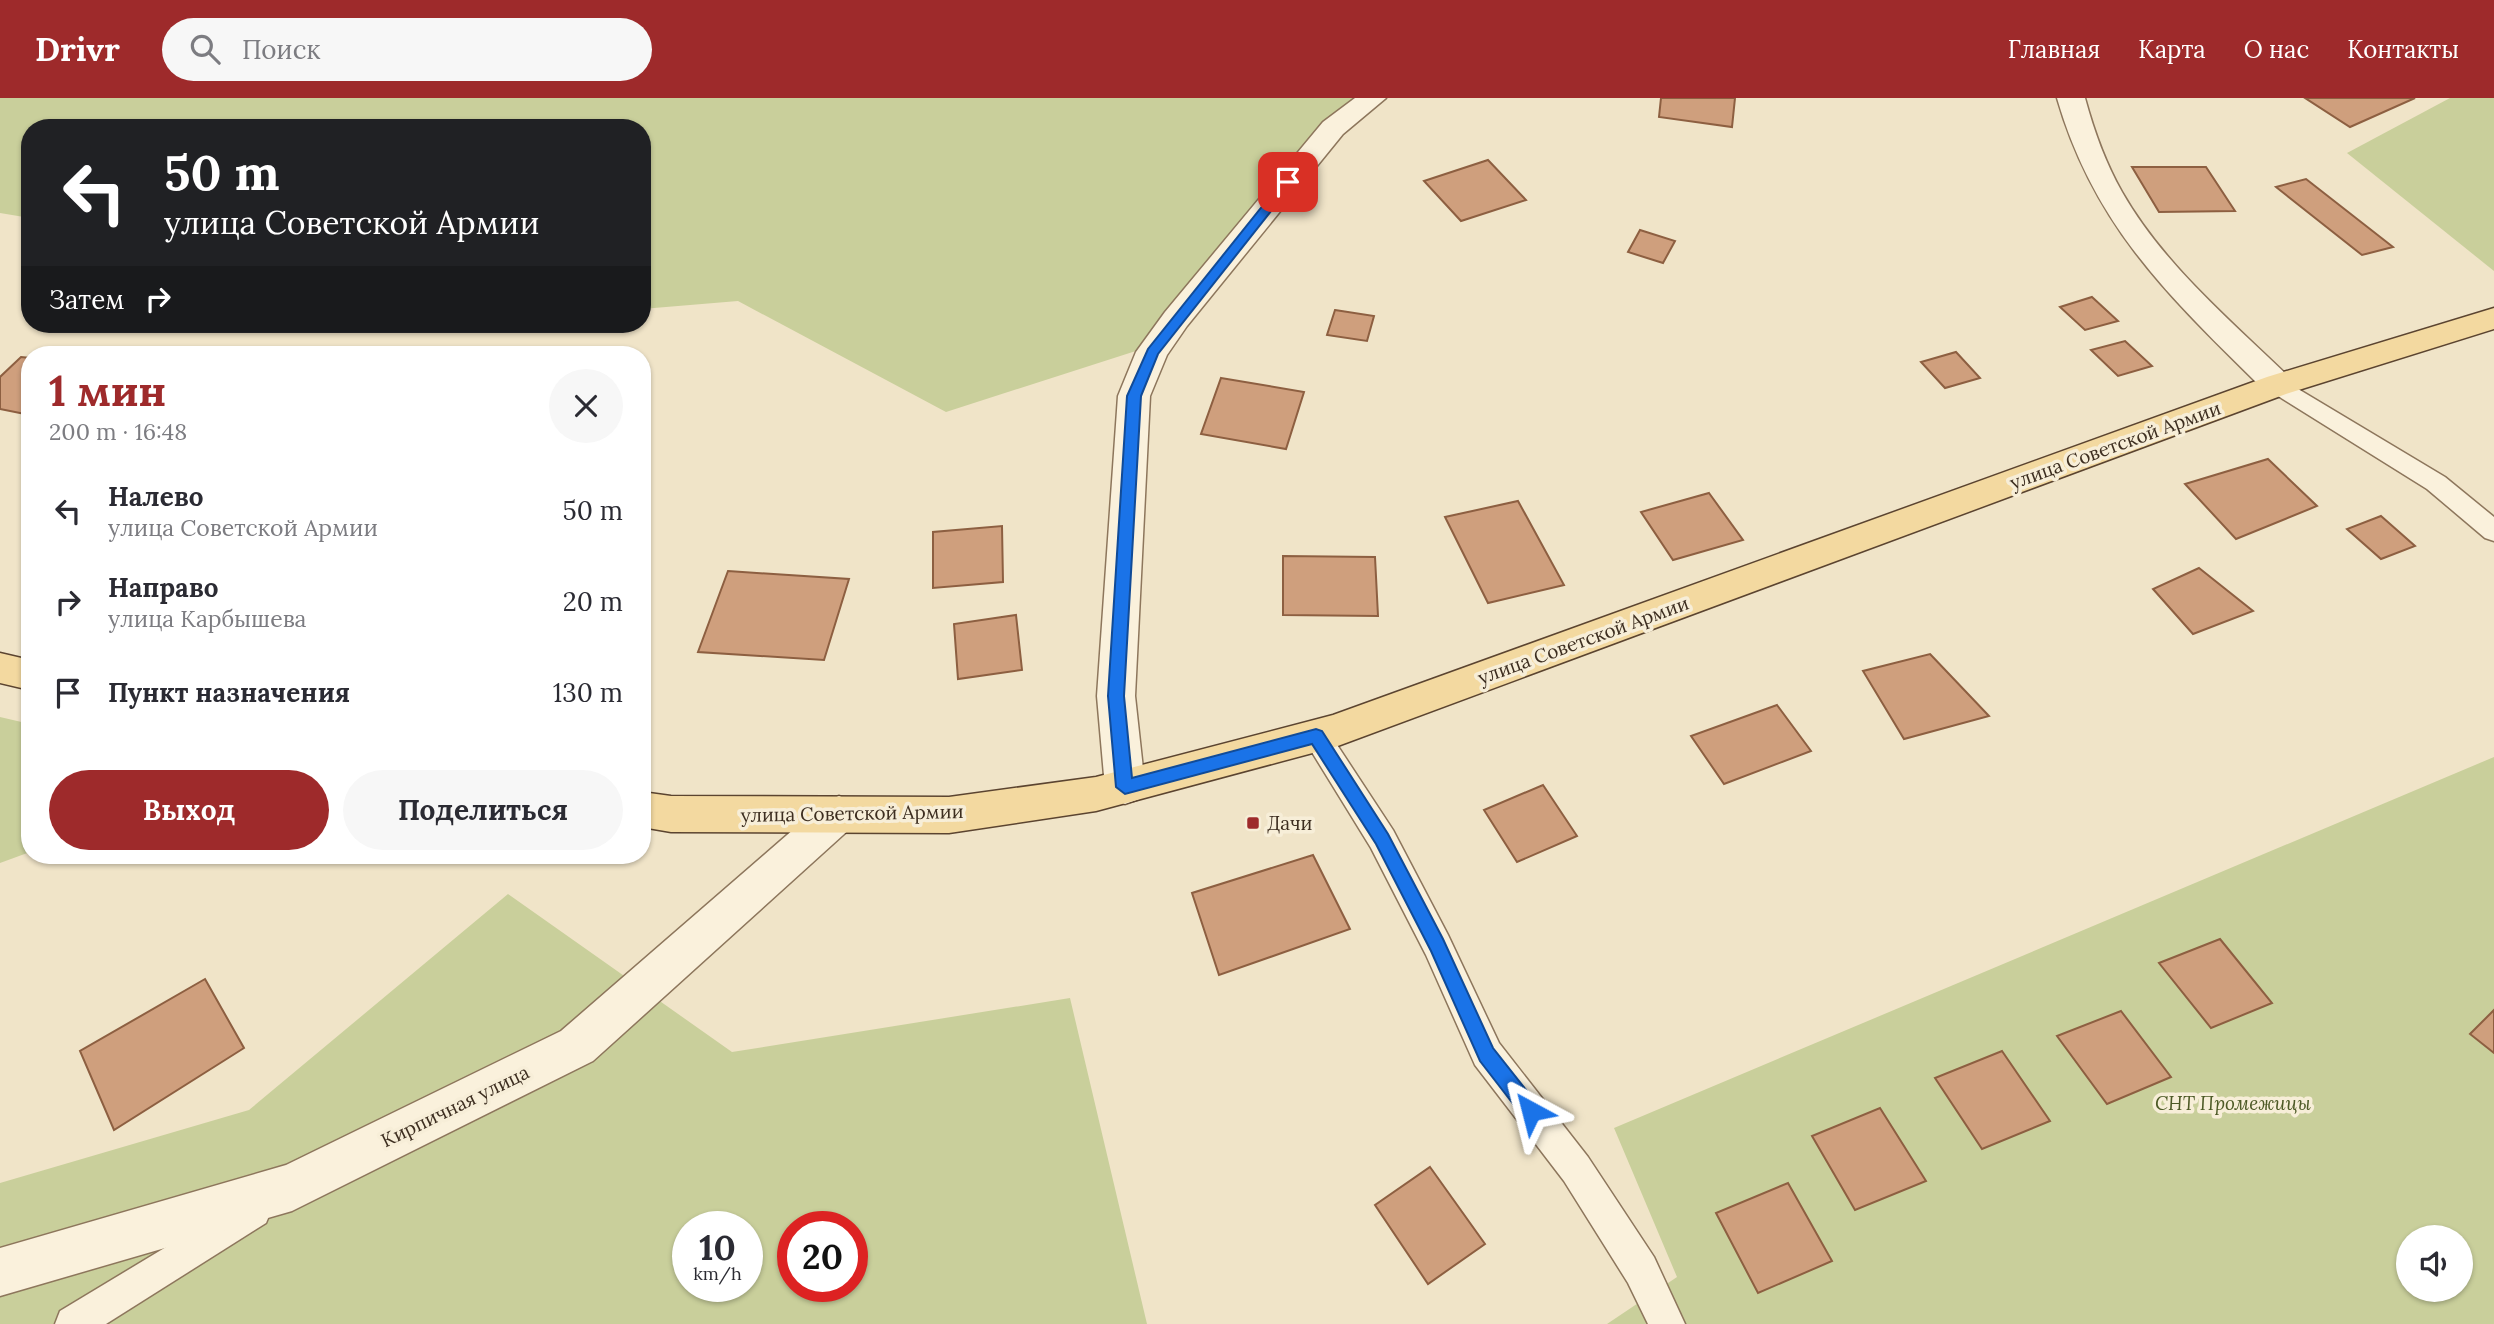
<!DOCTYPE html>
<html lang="ru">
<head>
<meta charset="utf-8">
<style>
	:root { --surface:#fff; --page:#f7f7f7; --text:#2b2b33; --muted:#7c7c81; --accent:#9e2a2b }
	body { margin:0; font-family:Lora,serif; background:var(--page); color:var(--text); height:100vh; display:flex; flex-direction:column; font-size:26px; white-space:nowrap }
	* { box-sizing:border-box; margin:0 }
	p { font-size:23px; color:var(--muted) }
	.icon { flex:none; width:38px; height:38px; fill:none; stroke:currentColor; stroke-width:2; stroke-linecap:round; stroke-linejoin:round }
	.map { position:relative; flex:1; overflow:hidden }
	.sheet { position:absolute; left:21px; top:248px; width:630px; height:518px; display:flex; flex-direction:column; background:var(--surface); border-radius:28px; box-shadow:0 2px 5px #0004 }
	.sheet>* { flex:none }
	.top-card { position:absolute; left:21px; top:21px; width:630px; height:214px; border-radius:28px; box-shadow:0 2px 5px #0004; background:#202124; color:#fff; overflow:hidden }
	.buttons { position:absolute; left:2396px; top:1127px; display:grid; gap:14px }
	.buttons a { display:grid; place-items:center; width:77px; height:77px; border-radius:50%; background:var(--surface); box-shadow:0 2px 5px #0004; font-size:35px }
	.speed { position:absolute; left:672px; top:1113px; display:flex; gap:14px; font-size:35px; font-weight:700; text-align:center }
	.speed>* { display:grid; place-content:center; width:91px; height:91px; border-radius:50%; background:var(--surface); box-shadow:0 2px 5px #0004; line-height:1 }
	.speed small { font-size:18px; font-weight:400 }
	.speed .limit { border:10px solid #d22; background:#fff; color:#111 }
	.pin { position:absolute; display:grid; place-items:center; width:60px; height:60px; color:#fff; margin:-30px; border-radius:14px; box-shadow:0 4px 10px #0006 }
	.me { position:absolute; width:77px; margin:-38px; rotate:322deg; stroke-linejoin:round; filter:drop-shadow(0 0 5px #0008) }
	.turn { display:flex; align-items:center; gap:24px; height:147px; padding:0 28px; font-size:32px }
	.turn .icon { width:91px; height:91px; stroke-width:2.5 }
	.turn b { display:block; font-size:49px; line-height:60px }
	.then { display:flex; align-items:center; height:66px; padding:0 28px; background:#0003; gap:14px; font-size:26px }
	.round { display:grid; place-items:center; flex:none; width:74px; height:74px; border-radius:37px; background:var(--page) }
	.overview { display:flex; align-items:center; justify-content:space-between; height:119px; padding:0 28px }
	h1 { font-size:42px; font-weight:800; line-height:52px; color:var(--accent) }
	.primary-button { display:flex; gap:14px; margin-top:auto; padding:14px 28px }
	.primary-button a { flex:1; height:80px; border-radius:42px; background:var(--accent); color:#fff; font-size:28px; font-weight:800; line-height:80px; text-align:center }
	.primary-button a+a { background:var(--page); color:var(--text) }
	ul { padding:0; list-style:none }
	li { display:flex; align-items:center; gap:21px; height:91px; padding:0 28px }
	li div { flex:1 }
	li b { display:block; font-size:26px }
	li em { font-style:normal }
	header { display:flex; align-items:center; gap:42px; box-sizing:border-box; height:98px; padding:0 35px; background:var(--accent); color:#fff }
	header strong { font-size:33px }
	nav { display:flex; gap:38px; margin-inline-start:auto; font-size:24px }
	.search { width:490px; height:63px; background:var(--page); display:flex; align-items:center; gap:18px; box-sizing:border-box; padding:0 24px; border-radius:38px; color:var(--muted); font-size:26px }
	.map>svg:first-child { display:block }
</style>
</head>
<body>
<header>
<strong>Drivr</strong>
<div class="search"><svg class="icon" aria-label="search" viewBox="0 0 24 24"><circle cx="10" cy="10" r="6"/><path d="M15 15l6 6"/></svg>Поиск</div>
<nav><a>Главная</a><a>Карта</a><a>О нас</a><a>Контакты</a></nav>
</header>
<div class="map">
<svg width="2494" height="1226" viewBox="0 0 2494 1226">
	<rect width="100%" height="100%" fill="#f0e4c8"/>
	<g fill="#c9cf9b" fill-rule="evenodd">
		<polygon points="0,0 1362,0 1170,242 946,314 738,203 642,211 642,30 30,30 30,120 0,115"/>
		<polygon points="2450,0 2494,0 2494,173 2347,55"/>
		<polygon points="0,619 30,626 30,754 0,765"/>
		<path d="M2494,659V1226H1607L1677,1179L1614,1030ZM2408,1139H2460V1192H2408Z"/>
		<path d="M508,796L732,954L1070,900L1147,1226H0V1085L249,1012ZM688,1129H747V1188H688ZM793,1129H852V1188H793Z"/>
	</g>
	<g fill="#cf9f7d" stroke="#8d5f41" stroke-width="2">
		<polygon points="1661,0 1735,0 1732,29 1659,19"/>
		<polygon points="2305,0 2415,0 2350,29"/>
		<polygon points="1488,62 1526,102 1461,123 1424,83"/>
		<polygon points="2132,69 2206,69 2235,113 2159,114"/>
		<polygon points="2306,81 2393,149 2362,157 2276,89"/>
		<polygon points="1640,132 1675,143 1663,165 1628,154"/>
		<polygon points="2092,199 2118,223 2085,232 2060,209"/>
		<polygon points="1335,212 1374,218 1367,243 1327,237"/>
		<polygon points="2125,243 2152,268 2118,278 2091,252"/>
		<polygon points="1956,254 1980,280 1945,290 1921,264"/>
		<polygon points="21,259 30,260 30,317 0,311 0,279"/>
		<polygon points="1221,280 1304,294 1286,351 1201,336"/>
		<polygon points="2268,361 2317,408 2236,441 2185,386"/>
		<polygon points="1709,395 1743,442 1673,462 1641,414"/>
		<polygon points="1518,403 1564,487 1488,505 1445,419"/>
		<polygon points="2381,418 2415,448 2381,461 2347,431"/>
		<polygon points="1002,428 1003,484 933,490 933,434"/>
		<polygon points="1283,458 1375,459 1378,518 1283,517"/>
		<polygon points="2199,470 2253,513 2193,536 2153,491"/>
		<polygon points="728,473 849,481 824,562 698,554"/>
		<polygon points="1016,517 1022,572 958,581 954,526"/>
		<polygon points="1930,556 1989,618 1904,641 1863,573"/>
		<polygon points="1777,607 1811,653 1724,686 1691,638"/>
		<polygon points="1543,687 1577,738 1517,764 1484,712"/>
		<polygon points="1313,757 1350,831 1219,877 1192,795"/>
		<polygon points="2220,841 2272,905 2211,930 2159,865"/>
		<polygon points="205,881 244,950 114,1032 80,953"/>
		<polygon points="2494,912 2494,955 2470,936"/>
		<polygon points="2121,913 2171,979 2107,1006 2057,938"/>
		<polygon points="2002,953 2050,1023 1982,1051 1935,980"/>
		<polygon points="1880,1010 1926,1083 1855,1112 1812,1038"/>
		<polygon points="1430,1069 1485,1146 1428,1186 1375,1107"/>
		<polygon points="1788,1085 1832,1163 1758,1195 1716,1115"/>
	</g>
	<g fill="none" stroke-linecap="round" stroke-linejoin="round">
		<defs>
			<g id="lane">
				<polygon points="2278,279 2445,379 2494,419 2494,443 2485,440 2427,391 2270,293 2266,287 2270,281"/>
				<polygon points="1316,626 1326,630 1393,732 1448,837 1499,945 1588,1059 1654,1159 1685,1226 1648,1226 1628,1185 1564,1083 1475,967 1426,857 1371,750 1302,638 1306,630"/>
				<polygon points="254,1096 266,1101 271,1113 266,1125 106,1226 55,1226 60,1213"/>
			</g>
			<g id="street">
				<polygon points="1355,0 1386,0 1343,36 1187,228 1167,257 1150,298 1135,598 1145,689 1139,701 1125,706 1111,701 1105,689 1097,598 1118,298 1136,254 1165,214 1323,24"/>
				<path d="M2057,0H2085C2094,33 2105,64 2122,94C2163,166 2230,222 2289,279L2294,287L2289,295L2278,298L2267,295C2173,202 2095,131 2057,0Z"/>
				<polygon points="839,698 853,704 859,716 853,728 593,963 292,1113 0,1198 0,1150 286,1067 561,933 825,704"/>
			</g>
			<g id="primary">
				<polygon points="2494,210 2494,231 2289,295 1335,649 1096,713 949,735 671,734 642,729 642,694 671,698 949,699 1096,679 1333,617 2267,279"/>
				<polygon points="0,555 30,562 30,592 0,585"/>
			</g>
		</defs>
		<use href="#lane" stroke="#8d765c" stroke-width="3"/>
		<use href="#street" stroke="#8d765c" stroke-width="3"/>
		<use href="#primary" stroke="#5b4430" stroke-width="3"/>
		<use href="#lane" fill="#faf1dc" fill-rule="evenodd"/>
		<use href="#street" fill="#faf1dc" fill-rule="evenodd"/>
		<use href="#primary" fill="#f3d9a0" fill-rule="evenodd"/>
	</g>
	<polygon fill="#1a73e8" stroke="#114b97" stroke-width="2" points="1284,81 1294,84 1158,256 1141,298 1124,598 1132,680 1316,631 1322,633 1388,736 1443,841 1493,950 1538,1007 1541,1013 1538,1020 1531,1023 1524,1020 1480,963 1431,853 1376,746 1312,646 1125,696 1116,689 1108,598 1127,298 1148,251"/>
	<rect fill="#9e2a2b" stroke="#f7eed8" stroke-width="2.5" x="1246" y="718" width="14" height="14" rx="3.5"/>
	<g text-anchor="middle" stroke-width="7" stroke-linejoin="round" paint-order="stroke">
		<g font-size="19" fill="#3d2e20" stroke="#f7eed8">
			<text transform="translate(2115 347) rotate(-20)" y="7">улица Советской Армии</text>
			<text transform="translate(1583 542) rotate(-20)" y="7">улица Советской Армии</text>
			<text transform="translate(852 715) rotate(-1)" y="7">улица Советской Армии</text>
			<text transform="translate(455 1008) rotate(-26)" y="7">Кирпичная улица</text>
		</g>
		<g font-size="19" fill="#3d2e20" stroke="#f7eed8" text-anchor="start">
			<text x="1267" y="732">Дачи</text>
		</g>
		<g font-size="19" font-style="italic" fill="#4d5a26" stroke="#f7eed8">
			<text x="2233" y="1012">СНТ Промежицы</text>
		</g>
	</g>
</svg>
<div class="buttons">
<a><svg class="icon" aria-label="sound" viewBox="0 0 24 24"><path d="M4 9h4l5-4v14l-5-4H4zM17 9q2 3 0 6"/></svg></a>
</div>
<div class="speed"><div>10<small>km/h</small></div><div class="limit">20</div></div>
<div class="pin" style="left:1288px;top:84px;background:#d93025"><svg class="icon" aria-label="arrive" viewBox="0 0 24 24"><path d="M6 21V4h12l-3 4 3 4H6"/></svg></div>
<svg class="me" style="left:1531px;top:1013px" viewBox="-20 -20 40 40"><path d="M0-17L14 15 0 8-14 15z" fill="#1a73e8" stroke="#fff" stroke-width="4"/></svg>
<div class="top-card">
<div class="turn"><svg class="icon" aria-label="left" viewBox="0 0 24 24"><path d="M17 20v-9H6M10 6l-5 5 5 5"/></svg><div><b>50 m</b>улица Советской Армии</div></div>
<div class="then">Затем<svg class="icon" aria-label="right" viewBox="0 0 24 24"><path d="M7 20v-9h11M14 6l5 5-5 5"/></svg></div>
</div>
<section class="sheet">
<div class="overview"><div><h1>1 мин</h1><p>200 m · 16:48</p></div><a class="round"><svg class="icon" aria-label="close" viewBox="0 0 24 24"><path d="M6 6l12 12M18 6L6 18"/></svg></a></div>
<ul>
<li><svg class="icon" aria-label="left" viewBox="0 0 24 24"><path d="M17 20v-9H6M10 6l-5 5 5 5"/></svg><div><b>Налево</b><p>улица Советской Армии</p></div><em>50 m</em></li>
<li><svg class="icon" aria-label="right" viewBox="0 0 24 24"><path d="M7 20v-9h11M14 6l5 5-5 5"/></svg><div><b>Направо</b><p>улица Карбышева</p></div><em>20 m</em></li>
<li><svg class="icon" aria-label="arrive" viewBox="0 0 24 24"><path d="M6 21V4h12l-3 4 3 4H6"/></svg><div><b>Пункт назначения</b></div><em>130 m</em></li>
</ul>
<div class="primary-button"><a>Выход</a><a>Поделиться</a></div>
</section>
</div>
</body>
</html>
